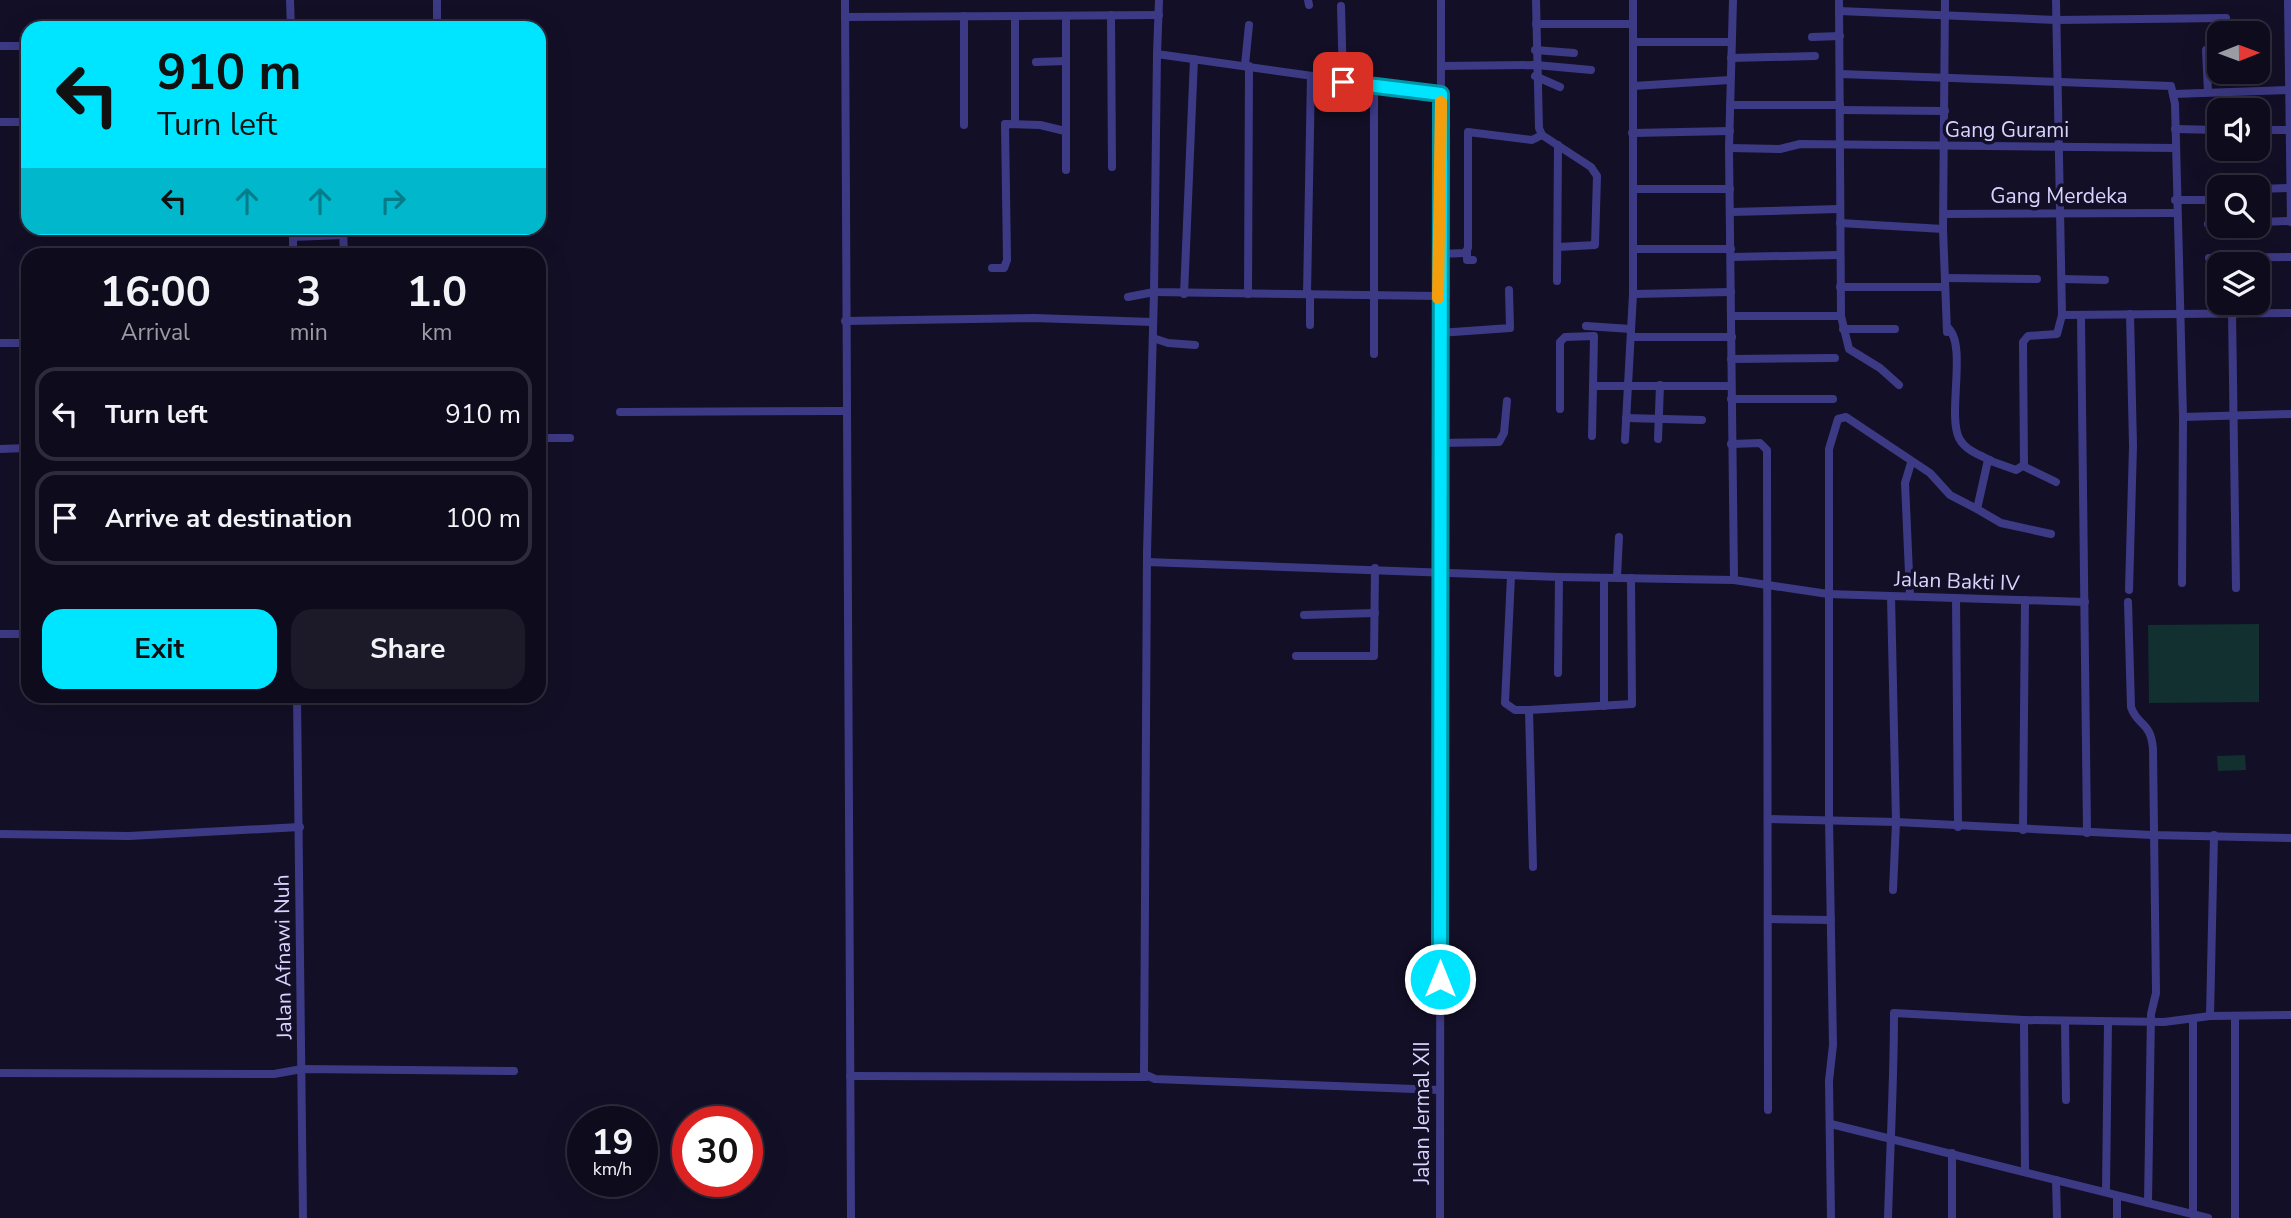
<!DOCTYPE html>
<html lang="en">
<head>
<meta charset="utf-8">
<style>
	:root { --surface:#0e0b1c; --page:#1c1929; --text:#f1f3f6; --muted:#9b9ba3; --line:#2e2b3b; --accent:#00e5ff }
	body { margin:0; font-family:"Nunito Sans",sans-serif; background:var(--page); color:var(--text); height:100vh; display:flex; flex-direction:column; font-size:26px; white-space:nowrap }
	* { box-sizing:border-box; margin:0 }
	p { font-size:23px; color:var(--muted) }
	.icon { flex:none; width:38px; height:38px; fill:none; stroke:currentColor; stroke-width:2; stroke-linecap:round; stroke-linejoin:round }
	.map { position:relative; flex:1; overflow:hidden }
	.side { position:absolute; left:21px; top:248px; width:525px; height:455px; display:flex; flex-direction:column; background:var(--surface); border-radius:21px; box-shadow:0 7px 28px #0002,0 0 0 2px var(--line) }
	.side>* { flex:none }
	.top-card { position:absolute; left:21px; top:21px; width:525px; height:214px; border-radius:21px; box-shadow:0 7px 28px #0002,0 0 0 2px var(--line); background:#00e5ff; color:#111; overflow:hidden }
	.needle { width:46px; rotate:89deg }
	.controls { position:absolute; left:2207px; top:21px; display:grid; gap:14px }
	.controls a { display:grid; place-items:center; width:63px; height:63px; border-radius:14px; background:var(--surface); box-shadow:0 7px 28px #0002,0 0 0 2px var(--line); font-size:35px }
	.speed { position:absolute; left:567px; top:1106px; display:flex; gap:14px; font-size:35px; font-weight:700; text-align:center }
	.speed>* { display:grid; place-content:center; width:91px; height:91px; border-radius:50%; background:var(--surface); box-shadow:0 7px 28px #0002,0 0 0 2px var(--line); line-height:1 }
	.speed small { font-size:18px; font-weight:400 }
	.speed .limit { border:10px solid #d22; background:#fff; color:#111 }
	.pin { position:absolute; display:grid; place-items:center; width:60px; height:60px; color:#fff; margin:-30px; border-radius:14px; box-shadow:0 4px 10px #0006 }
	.me { position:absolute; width:77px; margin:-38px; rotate:0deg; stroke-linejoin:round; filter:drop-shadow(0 0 5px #0008) }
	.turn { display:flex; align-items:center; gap:24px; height:147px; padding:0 21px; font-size:32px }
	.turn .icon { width:91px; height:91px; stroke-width:2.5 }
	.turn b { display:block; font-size:49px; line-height:60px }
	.lanes { display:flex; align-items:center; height:66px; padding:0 21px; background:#0003; justify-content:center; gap:35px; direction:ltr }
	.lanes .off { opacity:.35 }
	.eta { display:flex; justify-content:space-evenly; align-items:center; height:119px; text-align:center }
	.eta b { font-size:42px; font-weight:700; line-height:49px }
	.cta { display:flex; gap:14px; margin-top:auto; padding:14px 21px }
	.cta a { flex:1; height:80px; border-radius:21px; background:var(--accent); color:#111; font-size:28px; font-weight:700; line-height:80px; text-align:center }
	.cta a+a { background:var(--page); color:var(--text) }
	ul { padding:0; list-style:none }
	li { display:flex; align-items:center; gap:21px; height:94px; margin:0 14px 10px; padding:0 7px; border:4px solid var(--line); border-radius:21px }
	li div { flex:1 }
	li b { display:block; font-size:26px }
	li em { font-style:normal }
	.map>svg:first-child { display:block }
</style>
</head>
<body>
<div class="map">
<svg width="2291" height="1218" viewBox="0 0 2291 1218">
	<rect width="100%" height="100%" fill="#130f26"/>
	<g fill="#12302f">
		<polygon points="2259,624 2259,702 2149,703 2148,625"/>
		<polygon points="2245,755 2246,770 2218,771 2217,756"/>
	</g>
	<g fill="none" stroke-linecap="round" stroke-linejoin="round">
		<g stroke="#3d3a85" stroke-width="8">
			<polyline points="290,0 291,28"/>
			<polyline points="845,0 851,1218"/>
			<polyline points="1159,0 1157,54 1441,94"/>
			<polyline points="1308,0 1309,5"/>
			<polyline points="1536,0 1539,128 1542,135 1591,167 1597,176 1595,245 1558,247"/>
			<polyline points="1733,0 1729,148 1734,580"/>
			<polyline points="1839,0 1841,316 1849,349 1880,368 1899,385"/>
			<polyline points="1945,0 1943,229 1947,332"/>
			<polyline points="2056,0 2062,315 2291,313"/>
			<polyline points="2288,0 2291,222"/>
			<polyline points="1341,6 1343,82"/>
			<polyline points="1839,11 2056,20 2226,18"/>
			<polyline points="1111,15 1112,167"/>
			<polyline points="964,16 964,125"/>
			<polyline points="1066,16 1066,170"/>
			<polyline points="845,17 1159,15"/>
			<polyline points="1536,24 1633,24"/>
			<polyline points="437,28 437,0"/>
			<polyline points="1812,37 1840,36"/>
			<polyline points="1633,42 1731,42"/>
			<polyline points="0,46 28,46"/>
			<polyline points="1535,50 1574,53"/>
			<polyline points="2206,50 2208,92"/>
			<polyline points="1157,54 1154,292 1438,296"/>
			<polyline points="1731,58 1815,56"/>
			<polyline points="1036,62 1066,61"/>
			<polyline points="1245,65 1249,25"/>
			<polyline points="1441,66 1536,65 1591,70"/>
			<polyline points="1840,74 2171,86 2175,104 2183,417 2182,583"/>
			<polyline points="1535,76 1560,87"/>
			<polyline points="1633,86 1730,80"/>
			<polyline points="2174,94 2288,90"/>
			<polyline points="1730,105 1840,105"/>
			<polyline points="1840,110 1945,111"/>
			<polyline points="0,122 28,122"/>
			<polyline points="1015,123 1015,17"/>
			<polyline points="2175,129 2219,130"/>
			<polyline points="2258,130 2288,130"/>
			<polyline points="1632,133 1730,131"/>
			<polyline points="1729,148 1780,149 1800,144 2175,148"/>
			<polyline points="1633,189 1730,189"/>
			<polyline points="2258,189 2289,188"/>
			<polyline points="2175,200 2210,200"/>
			<polyline points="1731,212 1839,209"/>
			<polyline points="1944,214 2175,213"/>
			<polyline points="2258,222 2291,221"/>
			<polyline points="1840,223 1943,229"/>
			<polyline points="2208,224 2219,224"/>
			<polyline points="293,228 293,256"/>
			<polyline points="343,228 344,256"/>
			<polyline points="293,237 343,235"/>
			<polyline points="1634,249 1731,249"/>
			<polyline points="1467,251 1467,260 1473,260"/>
			<polyline points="1438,254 1465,253 1468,248 1468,132 1532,140 1542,135"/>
			<polyline points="1731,257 1840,255"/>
			<polyline points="2209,258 2291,257"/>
			<polyline points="992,268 1004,268 1007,260 1005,124 1040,125 1065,131"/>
			<polyline points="1945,278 2037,279"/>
			<polyline points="2062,279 2105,280"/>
			<polyline points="1557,281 1558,145"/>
			<polyline points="1840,287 1945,287"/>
			<polyline points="1184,294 1194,59"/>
			<polyline points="1248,294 1249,66"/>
			<polyline points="1307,294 1311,76"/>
			<polyline points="1310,294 1310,325"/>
			<polyline points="1633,294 1731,292"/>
			<polyline points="1128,297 1154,292 1147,552 1144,1074 1155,1079 1440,1090"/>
			<polyline points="2232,311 2236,588"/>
			<polyline points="1733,316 1841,316"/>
			<polyline points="2081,317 2087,833"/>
			<polyline points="845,321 1034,318 1153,322"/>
			<polyline points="1586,326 1631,329"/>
			<path d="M1947,327C1968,343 1947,413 1959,438C1965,450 1979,455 1990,460"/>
			<polyline points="1843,329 1895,329"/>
			<polyline points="1439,333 1510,328 1509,290"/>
			<polyline points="1631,337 1732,337"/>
			<polyline points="1153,338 1168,343 1195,345"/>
			<polyline points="0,343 28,343"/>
			<polyline points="1374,354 1374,86"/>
			<polyline points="1731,359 1835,358"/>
			<polyline points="1731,399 1833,399"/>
			<polyline points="1560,409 1560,342 1565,337 1594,336 1593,386 1730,386"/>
			<polyline points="620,412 847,411"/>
			<polyline points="2183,417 2291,414"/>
			<polyline points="1626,418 1702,420"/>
			<polyline points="1592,436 1593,386"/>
			<polyline points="539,438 570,438"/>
			<polyline points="1658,439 1660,385"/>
			<polyline points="1625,440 1633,294 1633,0"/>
			<polyline points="1439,443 1499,442 1504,433 1507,401"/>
			<polyline points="1731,444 1760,443 1767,450 1768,1110"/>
			<polyline points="0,449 28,448"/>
			<polyline points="2023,466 2056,482"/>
			<polyline points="1977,509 2001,523 2051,534"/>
			<polyline points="1147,562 1559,577 1734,580 1828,594 2085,602"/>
			<polyline points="1511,576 1505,703 1515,710 1529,710 1533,867"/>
			<polyline points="1617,577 1619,537"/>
			<polyline points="2129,590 2133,446 2130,314"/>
			<polyline points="1891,596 1896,822 1893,890"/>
			<polyline points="1910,596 1905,483 1911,463"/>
			<polyline points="1956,598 1958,827"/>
			<path d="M2128,602L2131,707C2137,726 2151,721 2153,749L2156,993L2151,1014L2148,1203"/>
			<polyline points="1304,615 1375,613"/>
			<polyline points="0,634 28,634"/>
			<polyline points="1296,656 1374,656 1375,568"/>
			<polyline points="1558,673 1559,577"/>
			<polyline points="297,696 303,1218"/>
			<polyline points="1604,706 1604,578"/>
			<polyline points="1529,710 1632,704 1631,578"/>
			<polyline points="1769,819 1896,822 2152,835 2291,838"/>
			<polyline points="2023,830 2025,600"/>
			<polyline points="0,834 129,836 300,827"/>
			<polyline points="1769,919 1831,920"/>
			<polyline points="2210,1016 2214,835"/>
			<polyline points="2235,1017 2235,1218"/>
			<polyline points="2193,1019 2193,1213"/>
			<polyline points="2065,1021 2066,1100"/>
			<polyline points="0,1073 274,1074 302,1069 514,1071"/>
			<polyline points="850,1076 1146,1077"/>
			<polyline points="1831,1124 2208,1218"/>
			<polyline points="1952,1153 1952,1218"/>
			<polyline points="2025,1172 2024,1020 2164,1022 2210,1016 2291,1015"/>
			<polyline points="2056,1180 2057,1218"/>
			<polyline points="2106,1191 2108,1022"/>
			<polyline points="1440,1218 1441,0"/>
			<polyline points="1831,1218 1829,1081 1833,1045 1829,819 1829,449 1838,419 1846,417 1930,473 1950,495 1977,509 1988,460 2016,470 2024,465 2023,342 2028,336 2057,334 2062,315"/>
			<path d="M1888,1218C1890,1149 1894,1082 1894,1013L2024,1020"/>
			<polyline points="2117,1218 2117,1196"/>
		</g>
	</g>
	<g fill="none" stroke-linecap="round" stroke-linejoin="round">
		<defs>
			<polyline id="route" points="1343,82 1441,94 1440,979"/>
		</defs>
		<use href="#route" stroke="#0095a6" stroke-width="18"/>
		<use href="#route" stroke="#00e5ff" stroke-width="12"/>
		<polyline stroke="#f59e0b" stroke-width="12" points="1438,298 1441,102"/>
	</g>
	<g text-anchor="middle" stroke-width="7" stroke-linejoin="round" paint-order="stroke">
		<g font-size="21" fill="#d9d4ff" stroke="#130f26">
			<text x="2007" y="137">Gang Gurami</text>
			<text x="2059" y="203">Gang Merdeka</text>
			<text transform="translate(1957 581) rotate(2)" y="7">Jalan Bakti IV</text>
			<text transform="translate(283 957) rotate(-91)" y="7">Jalan Afnawi Nuh</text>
			<text transform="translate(1422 1113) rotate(-90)" y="7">Jalan Jermal XII</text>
		</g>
	</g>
</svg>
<div class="controls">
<a><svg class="needle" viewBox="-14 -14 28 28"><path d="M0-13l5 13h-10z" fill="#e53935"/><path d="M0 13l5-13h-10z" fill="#9b9ba3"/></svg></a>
<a><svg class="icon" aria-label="sound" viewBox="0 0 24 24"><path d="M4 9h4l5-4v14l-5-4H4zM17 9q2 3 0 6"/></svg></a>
<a><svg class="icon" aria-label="search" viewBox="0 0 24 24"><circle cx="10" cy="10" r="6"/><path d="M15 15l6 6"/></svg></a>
<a><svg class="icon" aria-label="layers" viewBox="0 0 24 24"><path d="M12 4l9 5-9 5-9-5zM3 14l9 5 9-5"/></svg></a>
</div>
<div class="speed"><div>19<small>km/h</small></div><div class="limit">30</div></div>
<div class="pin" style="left:1343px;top:82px;background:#d93025"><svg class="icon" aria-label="arrive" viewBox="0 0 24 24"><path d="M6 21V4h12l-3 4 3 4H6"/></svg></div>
<svg class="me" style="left:1440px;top:979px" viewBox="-20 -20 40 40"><circle r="17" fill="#00e5ff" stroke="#fff" stroke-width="3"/><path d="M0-11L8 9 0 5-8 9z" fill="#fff"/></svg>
<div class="top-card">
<div class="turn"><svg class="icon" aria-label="left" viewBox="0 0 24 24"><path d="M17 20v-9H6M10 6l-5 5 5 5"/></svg><div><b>910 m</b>Turn left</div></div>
<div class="lanes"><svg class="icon" aria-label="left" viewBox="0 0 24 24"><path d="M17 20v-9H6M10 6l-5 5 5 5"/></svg><svg class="icon off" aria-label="ahead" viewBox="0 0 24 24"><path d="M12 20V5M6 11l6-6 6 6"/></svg><svg class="icon off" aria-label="ahead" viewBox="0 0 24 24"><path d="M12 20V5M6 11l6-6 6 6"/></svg><svg class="icon off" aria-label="right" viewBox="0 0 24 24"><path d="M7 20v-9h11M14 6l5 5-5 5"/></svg></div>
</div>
<section class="side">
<div class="eta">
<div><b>16:00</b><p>Arrival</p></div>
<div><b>3</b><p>min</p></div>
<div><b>1.0</b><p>km</p></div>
</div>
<ul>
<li><svg class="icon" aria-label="left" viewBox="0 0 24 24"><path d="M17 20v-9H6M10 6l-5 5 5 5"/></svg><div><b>Turn left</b></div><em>910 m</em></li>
<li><svg class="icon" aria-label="arrive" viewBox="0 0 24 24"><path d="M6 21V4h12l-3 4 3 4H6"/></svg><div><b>Arrive at destination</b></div><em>100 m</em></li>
</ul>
<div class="cta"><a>Exit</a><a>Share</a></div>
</section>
</div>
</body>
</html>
